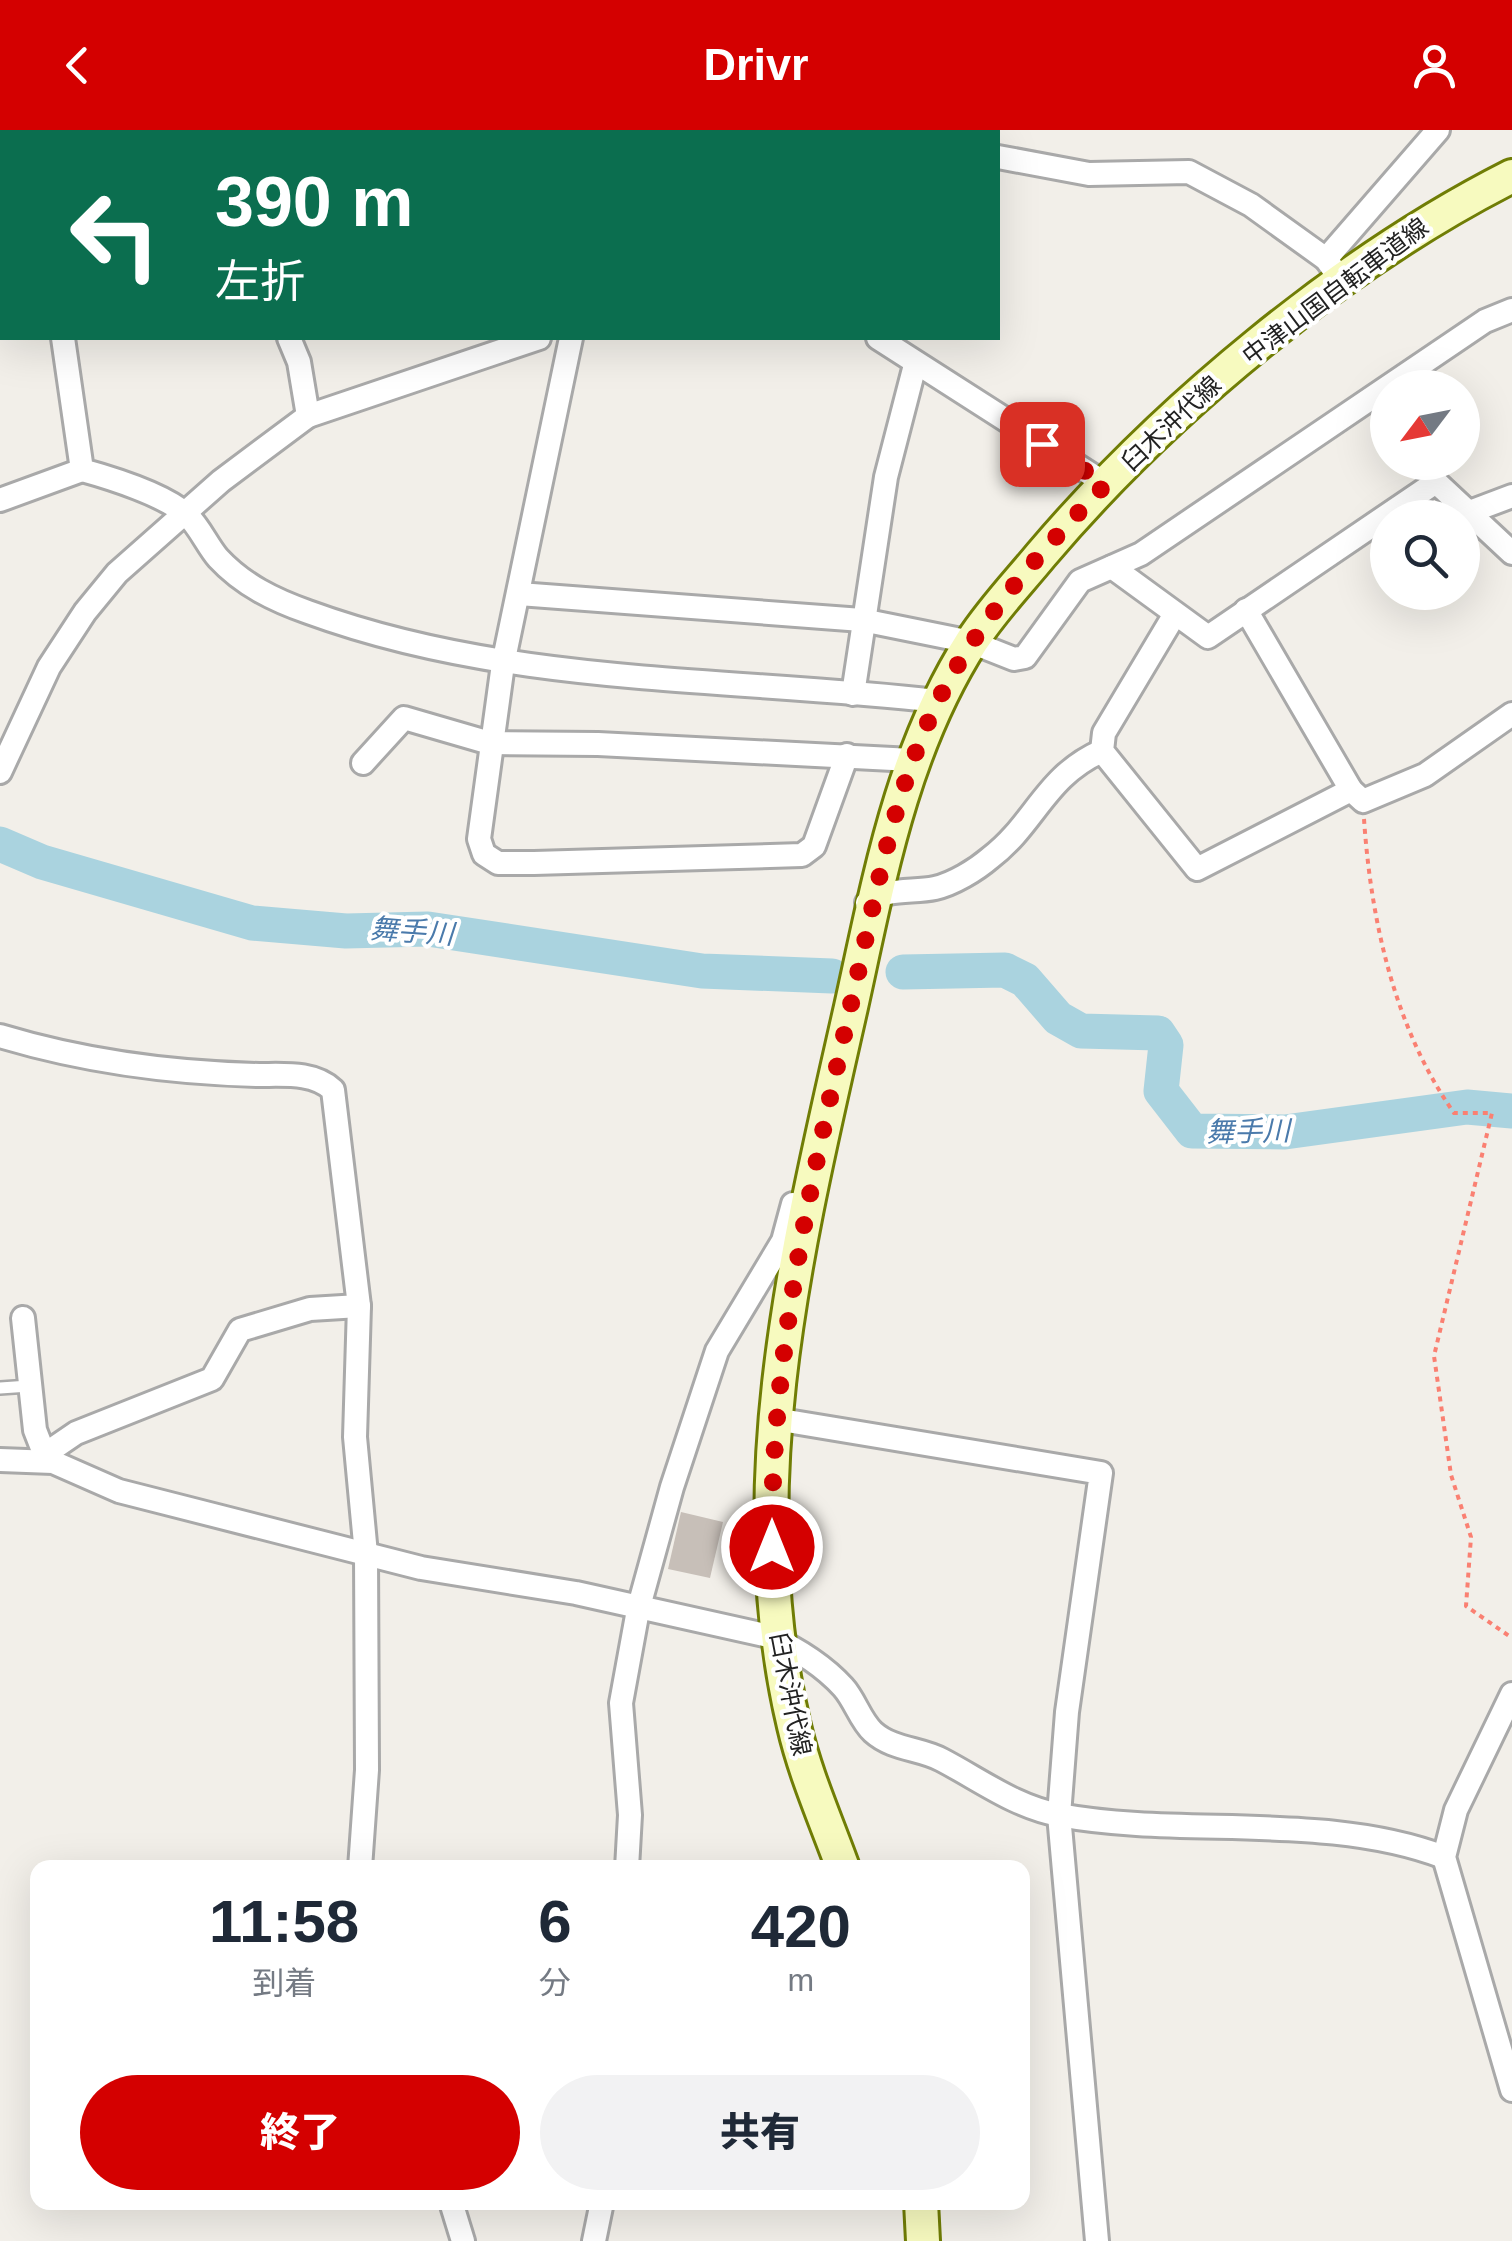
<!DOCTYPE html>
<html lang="ja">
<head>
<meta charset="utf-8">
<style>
	:root { --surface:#fff; --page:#f2f2f3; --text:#1f2937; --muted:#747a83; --accent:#d40000 }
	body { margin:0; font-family:Arial,"Noto Sans JP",sans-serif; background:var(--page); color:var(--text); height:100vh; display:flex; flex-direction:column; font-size:38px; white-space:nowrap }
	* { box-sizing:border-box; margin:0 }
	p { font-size:32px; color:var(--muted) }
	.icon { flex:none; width:55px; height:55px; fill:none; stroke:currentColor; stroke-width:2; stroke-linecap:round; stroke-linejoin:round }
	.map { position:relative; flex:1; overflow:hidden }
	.side { position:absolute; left:30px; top:1730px; width:1000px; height:350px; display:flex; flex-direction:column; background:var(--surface); border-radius:20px; box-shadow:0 10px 40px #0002 }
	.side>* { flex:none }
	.hud { position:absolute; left:0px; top:0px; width:1000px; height:210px; box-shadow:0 10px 40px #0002; background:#0b6e4f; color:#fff; overflow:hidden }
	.needle { width:65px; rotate:238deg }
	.tools { position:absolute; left:1370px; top:240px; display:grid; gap:20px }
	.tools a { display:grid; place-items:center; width:110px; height:110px; border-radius:50%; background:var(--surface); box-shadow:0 10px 40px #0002; font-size:50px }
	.pin { position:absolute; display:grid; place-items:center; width:85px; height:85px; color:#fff; margin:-42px; border-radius:20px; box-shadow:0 5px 15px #0006 }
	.me { position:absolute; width:110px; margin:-55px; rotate:0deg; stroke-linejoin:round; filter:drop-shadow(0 0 8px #0008) }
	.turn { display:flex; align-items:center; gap:35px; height:210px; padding:0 50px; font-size:45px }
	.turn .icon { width:130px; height:130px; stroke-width:2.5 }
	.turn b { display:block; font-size:70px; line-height:85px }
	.eta { display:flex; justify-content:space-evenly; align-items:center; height:170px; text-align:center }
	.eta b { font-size:60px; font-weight:800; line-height:70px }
	.cta { display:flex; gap:20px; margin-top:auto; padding:20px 50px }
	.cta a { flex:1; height:115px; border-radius:60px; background:var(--accent); color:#fff; font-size:40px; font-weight:800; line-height:115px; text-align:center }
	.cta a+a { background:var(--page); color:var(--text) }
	header { display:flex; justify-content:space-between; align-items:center; height:130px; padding:0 50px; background:var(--accent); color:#fff; font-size:45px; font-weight:800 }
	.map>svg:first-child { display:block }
</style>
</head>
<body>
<header><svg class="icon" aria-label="back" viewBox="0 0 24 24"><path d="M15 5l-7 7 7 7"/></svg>Drivr<svg class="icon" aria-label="person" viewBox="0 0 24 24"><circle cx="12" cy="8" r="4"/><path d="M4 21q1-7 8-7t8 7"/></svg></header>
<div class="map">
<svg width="1512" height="2111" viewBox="0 0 1512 2111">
	<rect width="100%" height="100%" fill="#f2efe9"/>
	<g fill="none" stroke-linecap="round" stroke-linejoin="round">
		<g stroke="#aad3df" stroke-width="35">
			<polyline points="0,714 42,732 252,793 346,801 428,799 702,841 832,846"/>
			<polyline points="903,842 1005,840 1025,850 1058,888 1081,901 1158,903 1166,915 1161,961 1192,1001 1285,1002 1467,977 1512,981"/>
		</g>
	</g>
	<polygon fill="#c7bfb8" points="681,1382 723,1392 710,1448 668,1439"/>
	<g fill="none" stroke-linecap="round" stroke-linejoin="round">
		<defs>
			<polyline id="service" points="0,1258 29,1256"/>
			<g id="minor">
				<polyline points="249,0 250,2"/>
				<polyline points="564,0 567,2"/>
				<polyline points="962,0 966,2"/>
				<polyline points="744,2 746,0"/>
				<polyline points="998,27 1089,44 1189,42 1251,75 1326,129 1343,153"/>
				<polyline points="0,28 2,33"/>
				<polyline points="1326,129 1438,0"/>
				<path d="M63,208L82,340C111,348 165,365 187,385C199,396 207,415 218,428C243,455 274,470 308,482C510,556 726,547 938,571"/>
				<polyline points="289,208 299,232 308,286"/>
				<polyline points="571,208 503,534 479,709 484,724 498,733 534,733 802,725 814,716 847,625"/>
				<polyline points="878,208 1106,354"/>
				<polyline points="1424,332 1436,352 1512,423"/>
				<polyline points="0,370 82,340"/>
				<polyline points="1467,383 1512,366"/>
				<polyline points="1112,437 1208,507 1436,352"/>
				<polyline points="519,464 862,490 971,512 1014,529 1025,527 1080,451 1141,424 1485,191 1512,180"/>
				<polyline points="1246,480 1351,660 1363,671 1425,645 1512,584"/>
				<polyline points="1175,484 1104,603 1102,621 1197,739 1351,660"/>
				<polyline points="853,564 886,347 915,235"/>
				<polyline points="363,633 404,588 490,613 598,614 912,630"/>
				<polyline points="0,642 49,537 85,482 117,443 221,351 308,286 539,208"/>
				<path d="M867,773C887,757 912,763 935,758C953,754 976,740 990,728C1035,694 1045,646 1102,621"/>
				<path d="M0,906C83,931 173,943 259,945C285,945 314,942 333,960L359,1176L355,1307L366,1424L367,1640L360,1738"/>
				<polyline points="23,1188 35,1300 47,1331 54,1318 76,1303 212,1249 240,1200 310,1179 359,1176"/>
				<polyline points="775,1289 1101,1343 1067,1582 1059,1685 1097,2111"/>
				<path d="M0,1330L53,1332L119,1361L421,1438L576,1463L769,1506C797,1519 822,1534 843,1557C855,1570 860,1590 873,1602C893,1620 920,1618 942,1630C982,1651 1014,1676 1059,1685C1182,1708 1326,1682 1444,1727"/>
				<polyline points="1512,1564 1456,1680 1444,1727 1512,1960"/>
				<polyline points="627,1738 630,1685 621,1573 638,1480 672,1357 717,1221 783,1111 793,1074"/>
				<polyline points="451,2072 463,2111"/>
				<polyline points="594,2111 602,2072"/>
			</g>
			<g id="secondary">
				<path d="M843,1738C826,1691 805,1644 794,1596C737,1356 798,1112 851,877C879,750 901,622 972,511C992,480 1018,453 1041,425C1164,280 1342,132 1512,46"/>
				<polyline points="921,2072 923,2111"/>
			</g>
		</defs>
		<use href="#service" stroke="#a9a9a9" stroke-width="16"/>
		<use href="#minor" stroke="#a9a9a9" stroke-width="28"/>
		<use href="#secondary" stroke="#707d05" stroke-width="38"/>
		<path stroke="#fa8072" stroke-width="4" stroke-dasharray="5 5" stroke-linecap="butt" d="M1364,689C1371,792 1395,899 1454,983H1492L1434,1226L1451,1345L1471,1407L1466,1476L1512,1508"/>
		<use href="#service" stroke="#fff" stroke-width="11"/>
		<use href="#minor" stroke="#fff" stroke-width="22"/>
		<use href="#secondary" stroke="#f7fabf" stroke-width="32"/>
	</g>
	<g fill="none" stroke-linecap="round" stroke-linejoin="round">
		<path stroke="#d40000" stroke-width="18" stroke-dasharray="0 32.4" d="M772,1417C770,1228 812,1048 853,865C876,767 892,666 936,575C977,491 1042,420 1106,354L1042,314"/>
	</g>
	<g text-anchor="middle" stroke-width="8" stroke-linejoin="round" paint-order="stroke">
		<g font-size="25" fill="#222" stroke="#fff">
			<text transform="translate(1335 161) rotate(-37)" y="9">中津山国自転車道線</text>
			<text transform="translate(1171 293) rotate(-43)" y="9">臼木沖代線</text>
			<text transform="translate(791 1564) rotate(79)" y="9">臼木沖代線</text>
		</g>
		<g font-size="28" font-style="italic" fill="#4a7aab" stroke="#fff">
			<text transform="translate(412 801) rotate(4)" y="10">舞手川</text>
			<text transform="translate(1248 1001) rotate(-1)" y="10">舞手川</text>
		</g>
	</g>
</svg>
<div class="tools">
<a><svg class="needle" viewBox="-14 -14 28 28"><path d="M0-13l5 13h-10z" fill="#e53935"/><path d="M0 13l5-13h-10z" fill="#747a83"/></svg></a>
<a><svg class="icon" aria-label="search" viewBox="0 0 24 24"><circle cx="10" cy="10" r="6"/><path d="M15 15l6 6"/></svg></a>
</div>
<div class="pin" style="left:1042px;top:314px;background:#d93025"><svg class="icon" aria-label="arrive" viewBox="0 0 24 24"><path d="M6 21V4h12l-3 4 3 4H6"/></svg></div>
<svg class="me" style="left:772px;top:1417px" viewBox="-20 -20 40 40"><circle r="17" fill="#d40000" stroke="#fff" stroke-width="3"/><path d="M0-11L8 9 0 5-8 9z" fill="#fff"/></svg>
<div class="hud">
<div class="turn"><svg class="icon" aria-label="left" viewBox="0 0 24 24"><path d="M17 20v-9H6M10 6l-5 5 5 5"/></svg><div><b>390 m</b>左折</div></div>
</div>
<section class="side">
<div class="eta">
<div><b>11:58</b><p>到着</p></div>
<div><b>6</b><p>分</p></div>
<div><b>420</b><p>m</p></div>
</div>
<div class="cta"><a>終了</a><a>共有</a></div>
</section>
</div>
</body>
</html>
